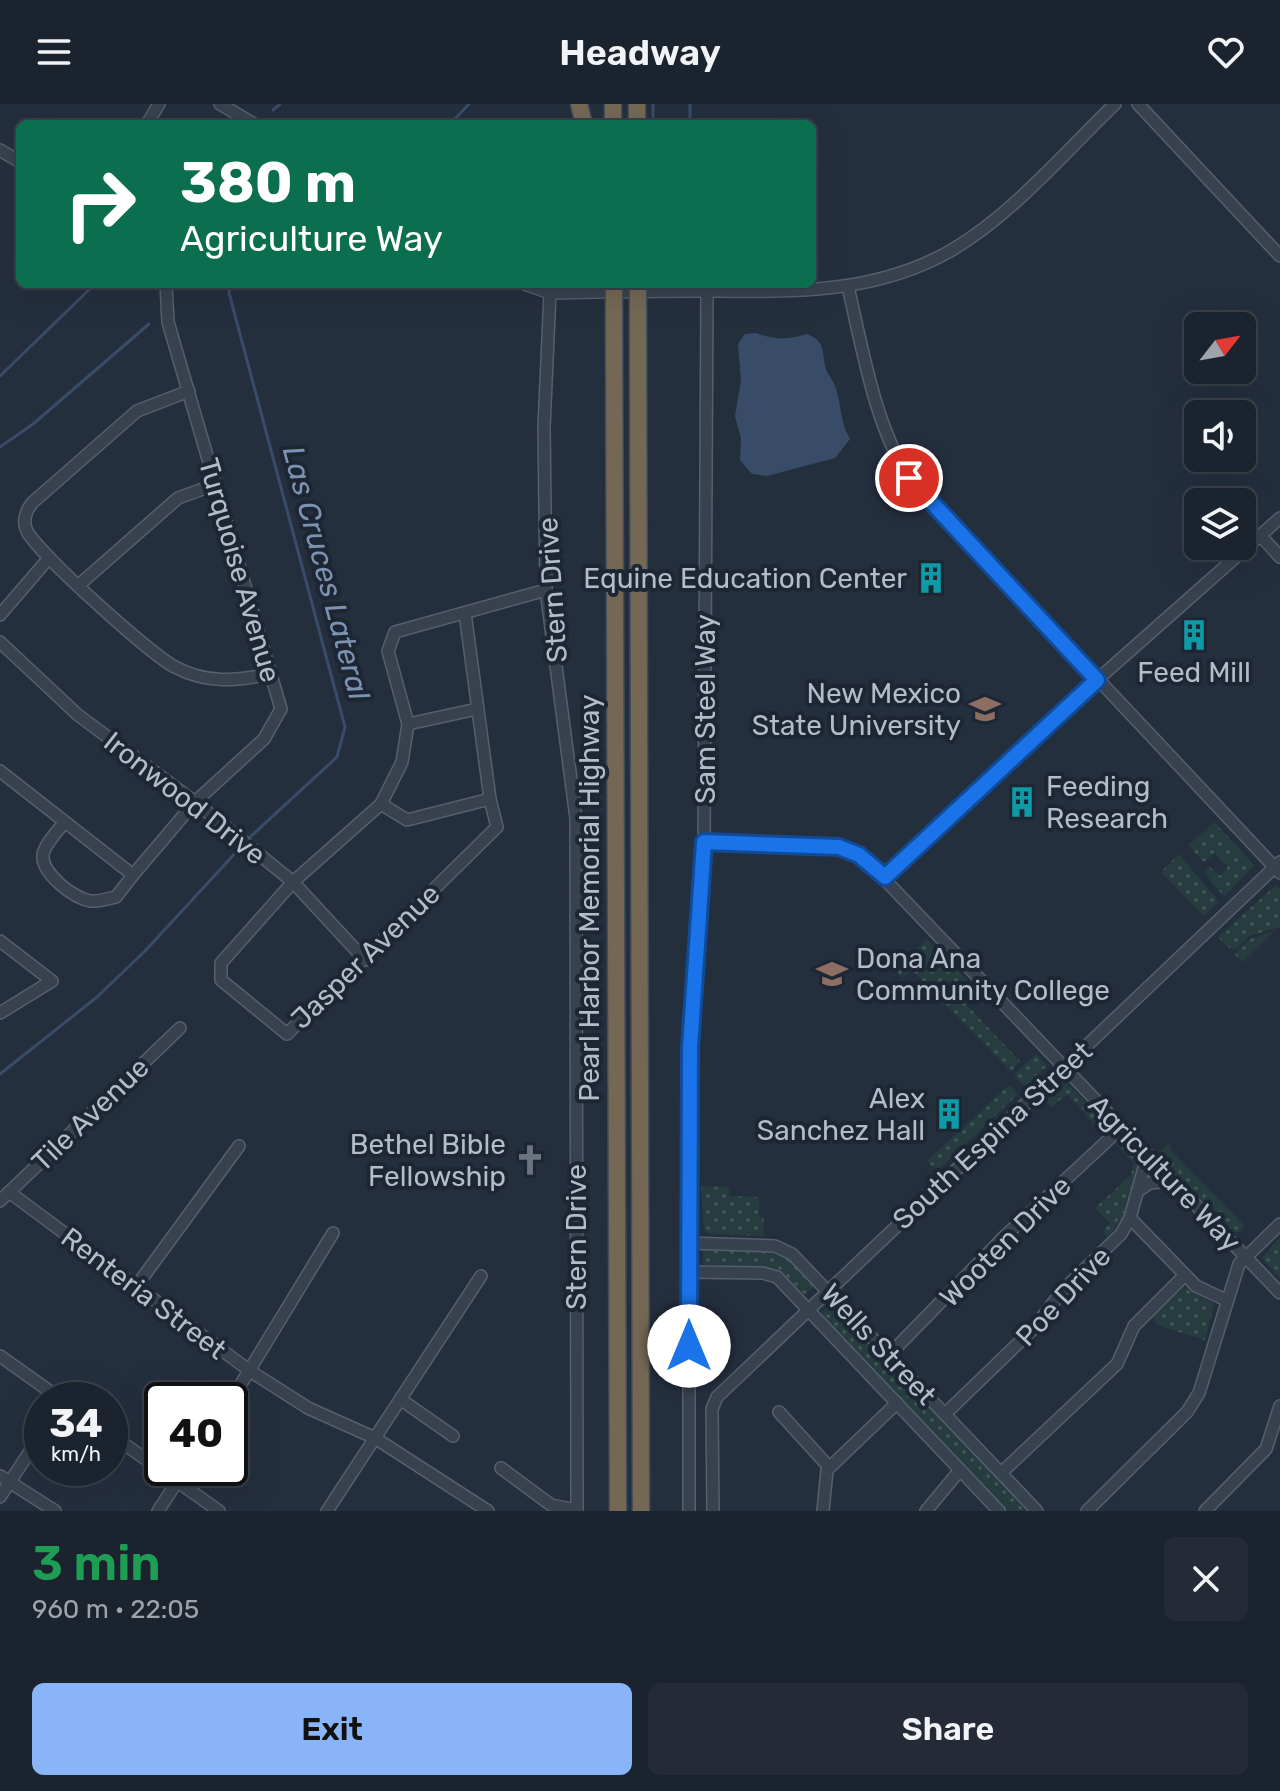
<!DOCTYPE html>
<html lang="en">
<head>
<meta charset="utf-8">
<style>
	:root { --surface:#1b232e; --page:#242b36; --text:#f1f3f6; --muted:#a0a4aa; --line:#39404a; --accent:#8ab4f8 }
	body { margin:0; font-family:Rubik,sans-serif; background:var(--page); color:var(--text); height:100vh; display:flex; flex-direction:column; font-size:30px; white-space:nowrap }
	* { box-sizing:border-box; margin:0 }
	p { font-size:26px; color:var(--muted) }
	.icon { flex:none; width:44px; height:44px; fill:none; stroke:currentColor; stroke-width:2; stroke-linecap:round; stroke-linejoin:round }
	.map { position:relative; height:1407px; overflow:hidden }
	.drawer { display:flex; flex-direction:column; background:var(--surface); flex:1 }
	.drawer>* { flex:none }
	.top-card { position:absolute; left:16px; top:16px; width:800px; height:168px; border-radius:12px; box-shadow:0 8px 32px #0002,0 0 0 2px var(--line); background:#0b6e4f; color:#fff; overflow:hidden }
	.needle { width:52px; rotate:59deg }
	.buttons { position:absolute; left:1184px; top:208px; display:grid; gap:16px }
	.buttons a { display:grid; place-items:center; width:72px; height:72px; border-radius:12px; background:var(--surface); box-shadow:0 8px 32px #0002,0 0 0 2px var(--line); font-size:40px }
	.speed { position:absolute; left:24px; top:1278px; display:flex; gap:16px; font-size:40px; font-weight:700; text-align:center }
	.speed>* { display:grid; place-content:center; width:104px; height:104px; border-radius:50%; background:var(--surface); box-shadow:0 8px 32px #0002,0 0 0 2px var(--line); line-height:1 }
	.speed small { font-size:20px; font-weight:400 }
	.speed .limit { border:4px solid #111; border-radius:12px; background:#fff; color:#111 }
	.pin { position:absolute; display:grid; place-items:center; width:68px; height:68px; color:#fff; margin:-34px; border:4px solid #fff; border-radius:50%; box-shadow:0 2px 8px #0007 }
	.me { position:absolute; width:88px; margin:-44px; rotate:0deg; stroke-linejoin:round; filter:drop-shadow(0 0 6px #0008) }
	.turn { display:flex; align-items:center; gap:28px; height:168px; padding:0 32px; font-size:36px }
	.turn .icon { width:104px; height:104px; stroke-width:2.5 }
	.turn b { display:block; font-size:56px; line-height:68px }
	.round { display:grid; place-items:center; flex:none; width:84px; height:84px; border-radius:12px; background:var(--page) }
	.summary { display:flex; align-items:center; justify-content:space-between; height:136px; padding:0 32px }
	h1 { font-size:48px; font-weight:600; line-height:60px; color:#1e9e55 }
	.primary-button { display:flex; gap:16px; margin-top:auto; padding:16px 32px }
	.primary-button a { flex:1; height:92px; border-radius:12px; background:var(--accent); color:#111; font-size:32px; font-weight:600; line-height:92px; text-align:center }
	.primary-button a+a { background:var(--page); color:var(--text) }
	header { display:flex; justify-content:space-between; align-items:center; height:104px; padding:0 32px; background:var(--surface); font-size:36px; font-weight:600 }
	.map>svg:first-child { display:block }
</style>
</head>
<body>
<header><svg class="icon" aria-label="menu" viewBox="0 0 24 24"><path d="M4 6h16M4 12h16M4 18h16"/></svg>Headway<svg class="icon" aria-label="heart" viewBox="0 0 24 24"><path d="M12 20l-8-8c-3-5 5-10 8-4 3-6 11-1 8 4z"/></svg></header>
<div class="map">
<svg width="1280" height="1407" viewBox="0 0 1280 1407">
	<defs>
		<pattern id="green-dots" width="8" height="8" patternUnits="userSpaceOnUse" patternTransform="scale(2)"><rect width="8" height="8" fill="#263c3f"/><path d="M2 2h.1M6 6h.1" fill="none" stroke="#435659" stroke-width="1.8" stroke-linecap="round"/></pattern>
	</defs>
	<rect width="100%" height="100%" fill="#242f3e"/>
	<g fill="url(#green-dots)">
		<polygon points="1214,718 1254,761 1224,793 1204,768 1209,762 1220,772 1228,763 1215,749 1203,758 1189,741"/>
		<polygon points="1179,750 1219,798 1204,812 1161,768"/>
		<polygon points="1275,782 1280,785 1280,823 1249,832 1236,845 1229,844 1218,833"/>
		<polygon points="1274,827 1243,858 1234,850 1250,835"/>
		<polygon points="927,835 968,877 956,890 1020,957 1011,968 912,866 902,874 895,866"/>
		<polygon points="1036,950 1047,962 1025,983 1014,971"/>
		<polygon points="1065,977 1107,1020 1104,1031 1067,990 1052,1003 1045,996"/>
		<polygon points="1009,981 1018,990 937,1067 927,1057"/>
		<polygon points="1120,1036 1140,1056 1123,1112 1108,1133 1102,1128 1110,1119 1095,1104 1131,1071 1134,1059 1115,1039"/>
		<polygon points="1170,1038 1170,1045 1245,1122 1240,1128 1233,1128 1160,1054 1158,1049"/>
		<polygon points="701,1082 729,1083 729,1092 759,1093 759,1113 764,1114 763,1132 710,1130 704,1126"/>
		<polygon points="1280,1133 1280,1174 1262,1154"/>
		<path d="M708,1146C749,1146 792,1141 814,1182L805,1191L779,1167L766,1162H708L703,1159V1147Z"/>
		<polygon points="1184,1183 1214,1200 1205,1236 1160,1222 1151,1213"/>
		<polygon points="831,1199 834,1200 1029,1407 1007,1407 823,1212 822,1208"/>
	</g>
	<path fill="#394c67" d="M756,229C775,236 788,236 807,230C827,238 821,248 826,265C828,271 833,276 835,282C842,301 839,315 850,335L835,354L767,372L752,370L740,356L741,334L735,312L741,276L738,240L745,230Z"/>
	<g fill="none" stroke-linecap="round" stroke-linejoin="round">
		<g stroke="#394c67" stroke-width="3">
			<polyline points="653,0 653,20"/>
			<polyline points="273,6 280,0"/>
			<polyline points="450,20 469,0"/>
			<polyline points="690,20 690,0"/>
			<polyline points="230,180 229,189 345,623 337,653 249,734"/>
			<polyline points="0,272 95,180"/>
			<polyline points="0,343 33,320 149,220"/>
			<polyline points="0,970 97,893 145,847 240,744"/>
		</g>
		<defs>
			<g id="minor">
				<polyline points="220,0 254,20"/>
				<polyline points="1138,0 1280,152"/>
				<polyline points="147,20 159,0"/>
				<polyline points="0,46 20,58"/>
				<path d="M524,180L550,189C603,188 656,187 709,187C793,188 876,190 952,146C1014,109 1063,50 1115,0"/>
				<path d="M848,183C863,246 874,319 909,374L1280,769"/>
				<polyline points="550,189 544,323 546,486 576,714 577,1407"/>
				<path d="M189,287L137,307L32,399C26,407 22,417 27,427C38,449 151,551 175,563C207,580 236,577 270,570"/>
				<polyline points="1260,431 1280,453"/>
				<polyline points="80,480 178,394 214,381"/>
				<polyline points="465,509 490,695 497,723 287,930 221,876 221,859 293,778 381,700 402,658 408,620 388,547 395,528 546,486"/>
				<polyline points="0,511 49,454"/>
				<polyline points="0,538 78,611 195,698 293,778 365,856"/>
				<polyline points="408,620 477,605"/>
				<polyline points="0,667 133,771 195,698 264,635 281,605 168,218 166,180"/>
				<polyline points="381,700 407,716 490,695"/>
				<path d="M63,720C57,728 44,741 43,751C41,769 74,795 91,797C99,798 109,794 116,793L133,771"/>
				<polyline points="704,738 830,741 846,745 866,756 1280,1189"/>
				<polyline points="885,773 1097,576 1280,414"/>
				<polyline points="0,837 52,877 0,909"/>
				<polyline points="1138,1087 1150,1079 1171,1077"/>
				<polyline points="9,1088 250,1267 308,1304 375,1334 488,1407"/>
				<polyline points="0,1097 180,924"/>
				<polyline points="1130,1114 1196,1182 1226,1196"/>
				<polyline points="689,1139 775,1142 792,1150 1037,1407"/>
				<polyline points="689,1168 763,1169 777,1173 999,1407"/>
				<polyline points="135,1184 239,1042"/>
				<polyline points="889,1251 1006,1131 1121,1024"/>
				<polyline points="0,1252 62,1296"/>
				<polyline points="400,1295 453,1332"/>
				<polyline points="230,1298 333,1129"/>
				<polyline points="779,1308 829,1363"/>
				<polyline points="945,1310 1035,1223 1062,1187 1121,1130 1130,1114 1147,1053"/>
				<polyline points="110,1330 219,1407"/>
				<polyline points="501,1364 551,1401 577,1406"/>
				<polyline points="1001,1369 1117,1260 1134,1222 1185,1171"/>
				<polyline points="0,1372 55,1407"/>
				<polyline points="0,1393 42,1329"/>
				<polyline points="158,1407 186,1364"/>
				<polyline points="327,1407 481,1172"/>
				<polyline points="689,1407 689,1018 691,903 704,738 707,187"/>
				<polyline points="713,1407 712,1305 717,1293 1280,758"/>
				<polyline points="823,1407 827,1366 897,1299"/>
				<polyline points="926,1407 960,1366"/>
				<polyline points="1087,1407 1187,1308 1199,1289 1239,1160 1280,1120"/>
				<polyline points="1205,1407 1266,1345 1280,1302"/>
			</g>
			<g id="highway">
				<polyline points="579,0 584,20"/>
				<polyline points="613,0 613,20"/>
				<polyline points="637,0 637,20"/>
				<polyline points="614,222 618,1407"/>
				<polyline points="638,223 641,1407"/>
			</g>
		</defs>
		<use href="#minor" stroke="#565f6c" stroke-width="14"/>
		<use href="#highway" stroke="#434c59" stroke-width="19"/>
		<use href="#minor" stroke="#38414e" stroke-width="11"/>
		<use href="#highway" stroke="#746855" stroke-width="16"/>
		<defs>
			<g id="highway-bridge">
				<polyline points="614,180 614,222"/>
				<polyline points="638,223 638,180"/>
			</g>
		</defs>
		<use href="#highway-bridge" stroke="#434c59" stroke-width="19" stroke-linecap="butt"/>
		<use href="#highway-bridge" stroke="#746855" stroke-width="16"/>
	</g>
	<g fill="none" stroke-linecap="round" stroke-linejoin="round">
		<defs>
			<polyline id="route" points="689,1242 690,944 704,738 839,743 859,751 885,773 1097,576 909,374"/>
		</defs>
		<use href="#route" stroke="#114b97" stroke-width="20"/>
		<use href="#route" stroke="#1a73e8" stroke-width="14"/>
	</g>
	<defs>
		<symbol id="building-bare" viewBox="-9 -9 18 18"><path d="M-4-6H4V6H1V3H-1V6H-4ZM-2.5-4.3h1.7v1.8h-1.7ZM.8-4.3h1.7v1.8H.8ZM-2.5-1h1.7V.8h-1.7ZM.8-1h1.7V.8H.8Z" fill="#0f9aa8" stroke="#1d2633" stroke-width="2.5" paint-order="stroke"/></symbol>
		<symbol id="university-bare" viewBox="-9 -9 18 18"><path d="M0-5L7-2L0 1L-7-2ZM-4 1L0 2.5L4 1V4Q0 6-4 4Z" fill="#8d6e63" stroke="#1d2633" stroke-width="2.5" paint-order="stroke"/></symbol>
		<symbol id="church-bare" viewBox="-9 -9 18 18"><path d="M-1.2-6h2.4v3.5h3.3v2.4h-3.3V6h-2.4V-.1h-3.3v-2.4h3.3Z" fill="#6b7280" stroke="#1d2633" stroke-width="2.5" paint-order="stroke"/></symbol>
	</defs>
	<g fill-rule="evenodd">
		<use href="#building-bare" x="909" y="452" width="44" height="44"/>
		<use href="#building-bare" x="1172" y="509" width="44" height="44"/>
		<use href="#university-bare" x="963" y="583" width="44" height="44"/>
		<use href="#building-bare" x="1000" y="676" width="44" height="44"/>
		<use href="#university-bare" x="810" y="848" width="44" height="44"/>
		<use href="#building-bare" x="927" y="988" width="44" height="44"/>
		<use href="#church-bare" x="508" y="1034" width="44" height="44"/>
	</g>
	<g text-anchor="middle" stroke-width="8" stroke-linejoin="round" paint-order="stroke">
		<g font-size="28" fill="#b4bcc9" stroke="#1d2633">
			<text transform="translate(240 466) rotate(74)" y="10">Turquoise Avenue</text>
			<text transform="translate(552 486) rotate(-94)" y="10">Stern Drive</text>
			<text transform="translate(705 605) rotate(-90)" y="10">Sam Steel Way</text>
			<text transform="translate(185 694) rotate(38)" y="10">Ironwood Drive</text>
			<text transform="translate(589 794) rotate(-90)" y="10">Pearl Harbor Memorial Highway</text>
			<text transform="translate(365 852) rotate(-44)" y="10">Jasper Avenue</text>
			<text transform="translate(90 1010) rotate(-44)" y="10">Tile Avenue</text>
			<text transform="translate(992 1031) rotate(-43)" y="10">South Espina Street</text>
			<text transform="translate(1165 1069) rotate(46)" y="10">Agriculture Way</text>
			<text transform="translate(576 1133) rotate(-90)" y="10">Stern Drive</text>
			<text transform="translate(1005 1137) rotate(-45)" y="10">Wooten Drive</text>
			<text transform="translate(144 1189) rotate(37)" y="10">Renteria Street</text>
			<text transform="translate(1063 1192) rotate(-47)" y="10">Poe Drive</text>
			<text transform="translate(879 1240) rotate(47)" y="10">Wells Street</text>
		</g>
		<g font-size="28" fill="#b4bcc9" stroke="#1d2633" text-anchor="end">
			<text x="907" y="484">Equine Education Center</text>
			<text x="1194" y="578" text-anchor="middle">Feed Mill</text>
			<text x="961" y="599">New Mexico<tspan x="961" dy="32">State University</tspan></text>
			<text x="1046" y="692" text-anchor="start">Feeding<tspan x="1046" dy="32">Research</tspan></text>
			<text x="856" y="864" text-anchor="start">Dona Ana<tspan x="856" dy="32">Community College</tspan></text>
			<text x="925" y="1004">Alex<tspan x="925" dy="32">Sanchez Hall</tspan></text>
			<text x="506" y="1050">Bethel Bible<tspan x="506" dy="32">Fellowship</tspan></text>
		</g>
		<g font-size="30" font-style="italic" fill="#7c92b1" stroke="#1d2633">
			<text transform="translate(326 469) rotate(75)" y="10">Las Cruces Lateral</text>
		</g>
	</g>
</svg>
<div class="buttons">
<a><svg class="needle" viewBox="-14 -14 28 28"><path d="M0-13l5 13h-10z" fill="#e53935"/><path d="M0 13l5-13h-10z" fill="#a0a4aa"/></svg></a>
<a><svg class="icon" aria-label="sound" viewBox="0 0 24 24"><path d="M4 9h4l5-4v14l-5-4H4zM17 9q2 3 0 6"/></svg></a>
<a><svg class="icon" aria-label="layers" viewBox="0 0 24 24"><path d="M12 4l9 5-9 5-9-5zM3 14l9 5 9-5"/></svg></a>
</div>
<div class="speed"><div>34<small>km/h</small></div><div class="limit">40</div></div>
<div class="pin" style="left:909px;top:374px;background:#d93025"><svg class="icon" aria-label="arrive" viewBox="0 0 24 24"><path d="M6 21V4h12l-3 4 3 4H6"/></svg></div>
<svg class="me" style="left:689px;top:1242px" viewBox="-20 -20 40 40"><circle r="19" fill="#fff"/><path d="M0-13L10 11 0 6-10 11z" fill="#1a73e8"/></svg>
<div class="top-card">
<div class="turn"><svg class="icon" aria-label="right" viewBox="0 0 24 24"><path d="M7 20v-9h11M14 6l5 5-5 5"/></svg><div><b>380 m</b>Agriculture Way</div></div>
</div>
</div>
<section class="drawer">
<div class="summary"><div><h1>3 min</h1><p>960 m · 22:05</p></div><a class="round"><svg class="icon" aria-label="close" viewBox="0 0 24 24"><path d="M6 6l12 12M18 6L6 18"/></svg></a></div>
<div class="primary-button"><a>Exit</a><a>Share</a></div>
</section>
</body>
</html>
